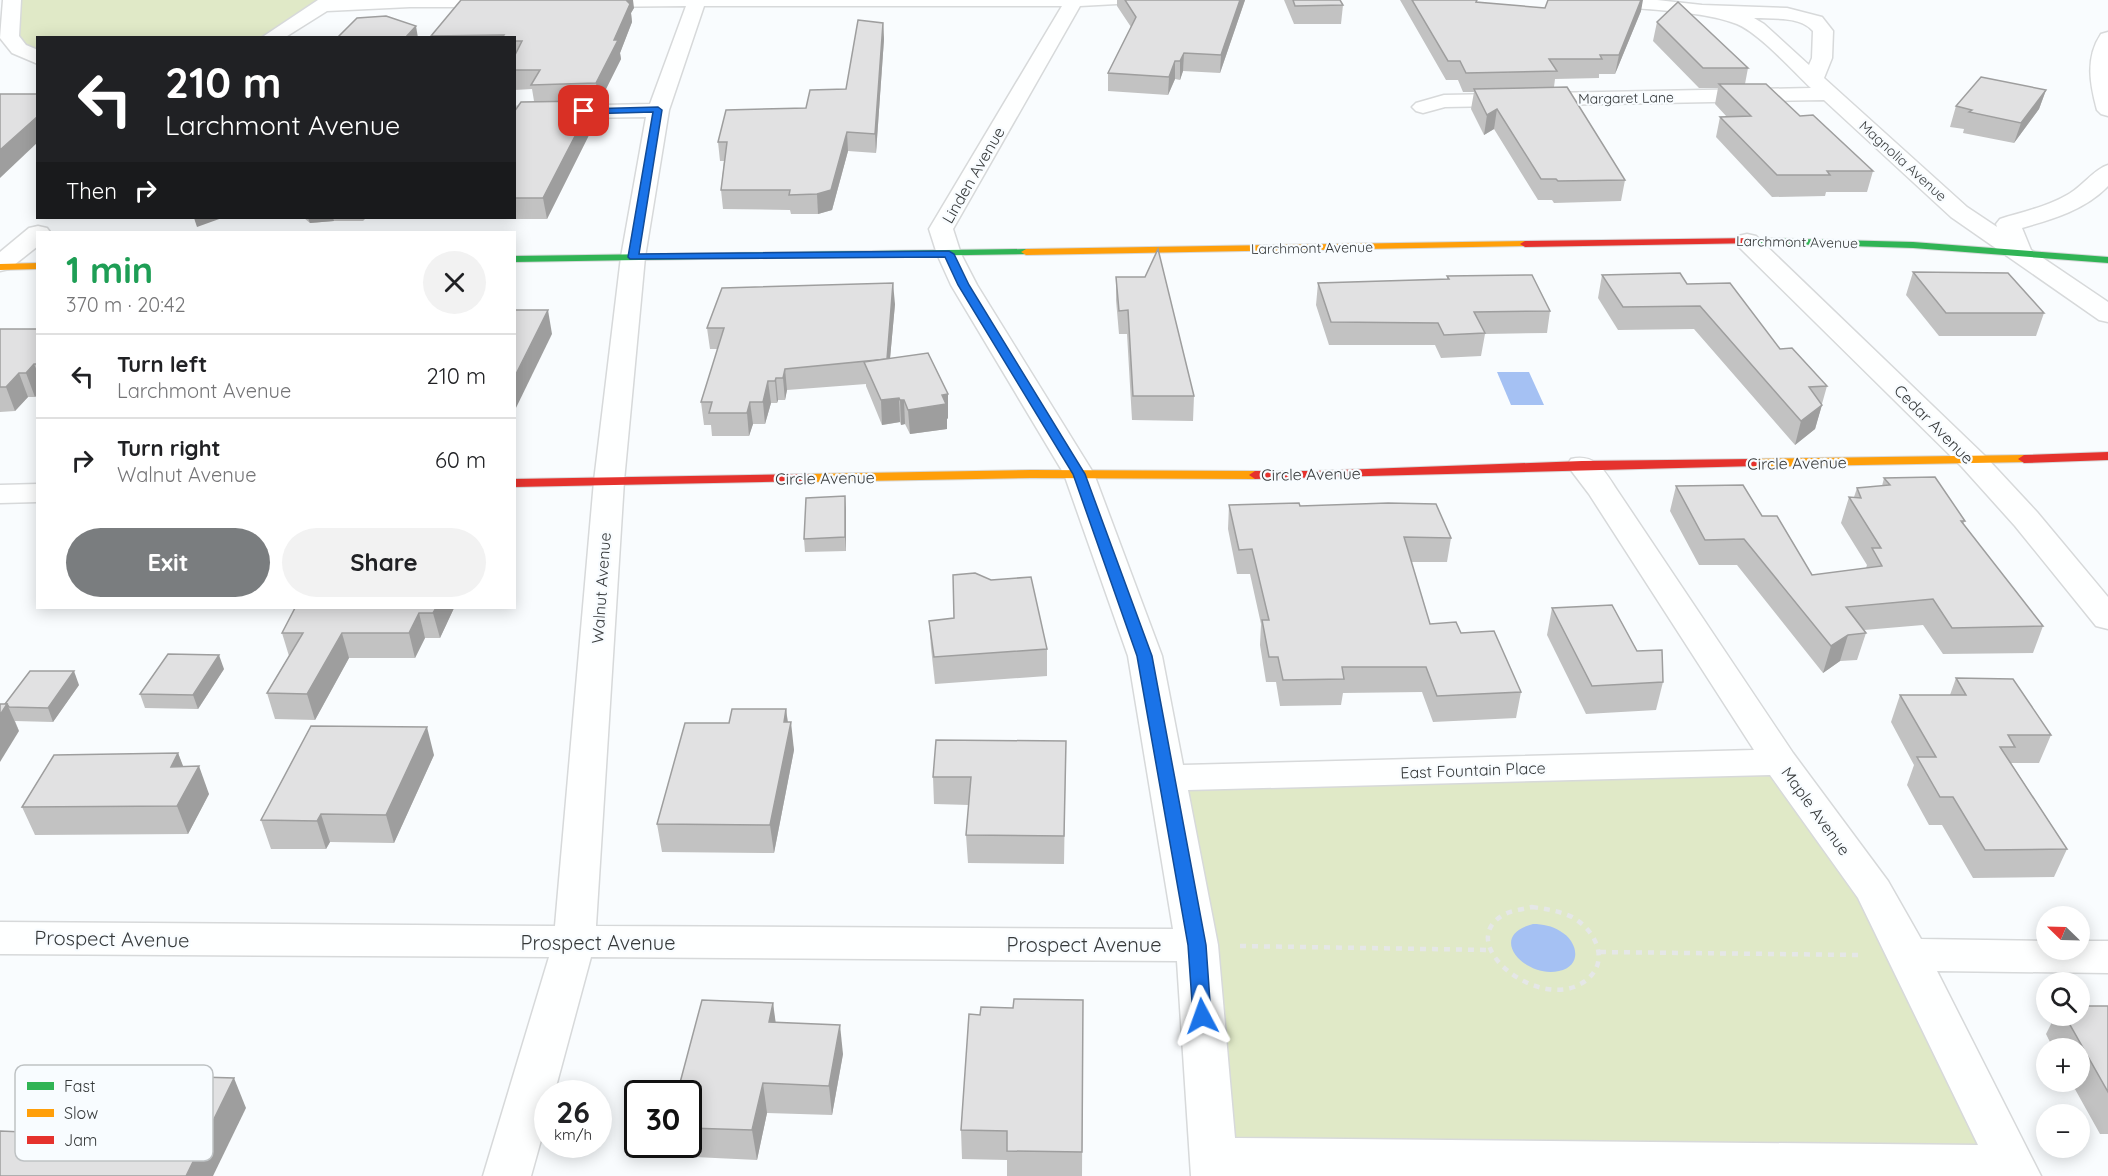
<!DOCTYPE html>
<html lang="en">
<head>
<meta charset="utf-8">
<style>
	:root { --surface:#fff; --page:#f2f2f2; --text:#202124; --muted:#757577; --line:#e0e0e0; --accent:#7a7d7f }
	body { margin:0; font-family:Quicksand,sans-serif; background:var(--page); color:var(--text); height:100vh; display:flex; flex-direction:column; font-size:22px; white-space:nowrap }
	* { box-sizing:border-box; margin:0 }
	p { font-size:20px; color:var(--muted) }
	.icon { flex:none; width:33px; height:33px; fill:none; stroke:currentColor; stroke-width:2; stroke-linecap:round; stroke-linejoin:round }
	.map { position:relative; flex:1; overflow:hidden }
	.panel { position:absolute; left:36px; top:231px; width:480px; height:378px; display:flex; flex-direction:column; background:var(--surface); border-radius:0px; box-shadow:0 3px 15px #0003 }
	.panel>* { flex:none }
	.banner { position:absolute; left:36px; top:36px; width:480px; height:183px; border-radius:0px; box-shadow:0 3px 15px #0003; background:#202124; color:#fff; overflow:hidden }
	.needle { width:39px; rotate:293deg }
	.fabs { position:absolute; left:2036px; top:906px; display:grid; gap:12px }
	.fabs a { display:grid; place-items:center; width:54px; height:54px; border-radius:50%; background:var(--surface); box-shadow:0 3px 15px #0003; font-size:30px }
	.speed { position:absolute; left:534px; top:1080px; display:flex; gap:12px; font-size:30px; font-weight:700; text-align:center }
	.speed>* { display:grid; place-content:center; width:78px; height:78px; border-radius:50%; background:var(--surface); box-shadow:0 3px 15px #0003; line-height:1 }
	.speed small { font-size:15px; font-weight:400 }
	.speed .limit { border:3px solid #111; border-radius:9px; background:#fff; color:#111 }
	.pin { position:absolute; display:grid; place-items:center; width:51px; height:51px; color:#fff; margin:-26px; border-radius:12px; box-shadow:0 3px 9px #0006 }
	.me { position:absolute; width:66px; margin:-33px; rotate:356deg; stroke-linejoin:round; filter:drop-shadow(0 0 4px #0008) }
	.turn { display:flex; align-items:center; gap:21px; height:126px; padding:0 30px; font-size:27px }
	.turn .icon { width:78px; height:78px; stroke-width:2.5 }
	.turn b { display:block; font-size:42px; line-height:51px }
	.then { display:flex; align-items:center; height:57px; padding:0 30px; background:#0003; gap:12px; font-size:22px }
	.round { display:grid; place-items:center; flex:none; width:63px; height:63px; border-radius:32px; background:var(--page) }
	.head { display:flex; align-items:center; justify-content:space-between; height:102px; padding:0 30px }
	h1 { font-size:36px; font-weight:800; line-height:45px; color:#1e9e55 }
	.primary-button { display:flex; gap:12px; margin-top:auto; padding:12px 30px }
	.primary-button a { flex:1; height:69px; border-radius:36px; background:var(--accent); color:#fff; font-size:24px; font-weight:800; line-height:69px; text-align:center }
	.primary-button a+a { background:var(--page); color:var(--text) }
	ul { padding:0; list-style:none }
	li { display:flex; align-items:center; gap:18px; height:84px; padding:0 30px; border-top:2px solid var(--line) }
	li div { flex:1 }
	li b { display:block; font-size:22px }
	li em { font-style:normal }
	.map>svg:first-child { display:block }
</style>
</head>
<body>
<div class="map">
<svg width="2108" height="1176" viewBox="0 0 2108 1176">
	<rect width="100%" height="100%" fill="#f9fcfe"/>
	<g fill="#e0e9c7">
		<polygon points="17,0 432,0 321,5 264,37 38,38 37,55 14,36"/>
		<polygon points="1775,771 1867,906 1982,1151 1227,1142 1183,787"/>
	</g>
	<g fill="#a5c1f3">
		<polygon points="1497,372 1529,372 1544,405 1511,405"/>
		<path d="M1533,924C1543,924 1552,926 1560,931C1578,941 1583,966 1559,971C1526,979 1485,936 1533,924Z"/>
	</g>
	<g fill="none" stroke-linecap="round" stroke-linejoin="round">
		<defs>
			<g id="street">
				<polygon points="3,0 21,0 19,36 26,45 38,50 38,64 12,53 0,38"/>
				<polygon points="318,0 512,0 513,1 510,5 504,7 410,7 327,11 284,38 261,38"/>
				<path d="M580,0H1120L1117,4L1080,6L953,229L961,254L977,285L1094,474L1162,656L1183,765L1754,750L1589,494L1567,465L1571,459C1596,453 1605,472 1617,490L1793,753L1888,881L1921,939L2046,941V950H2079V941H2108V973L1937,971L2041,1176H1191L1177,961L591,957L554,1094H548V1115L531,1176H483L549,957L0,954V922L555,926L594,481L621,257L646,117L514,119V107L650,104L686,6L588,7L582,5ZM704,6H1062L929,229L937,254L951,285L1064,474L1128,656L1173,929L596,926L624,481L645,257L669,110ZM1770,775L1858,898L1978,1145L1235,1138L1218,945L1188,790Z"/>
				<path d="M1603,0H1657L1702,5L1787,8L1822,17L1833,31L1832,58L1824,78L1967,207L1997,227L1996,224L2000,219C2022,212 2046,207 2067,195C2081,188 2094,169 2108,165V186C2085,210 2053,219 2022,228L2031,250L2108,302V322L2099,320L1951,217L1824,100L1445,107L1423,113L1416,111L1412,107L1416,103L1444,95L1811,88C1793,71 1759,33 1737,24C1703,11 1649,10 1612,6L1606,4ZM1754,18C1772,19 1801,16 1813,31L1812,58L1809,65L1764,24Z"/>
				<path d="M2108,32V116L2101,114L2097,110C2090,84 2085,58 2101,34Z"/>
				<polygon points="38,226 47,228 50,232 38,232 38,246 9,269 0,271 0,252 29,228"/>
				<polygon points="1747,234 1756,236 1984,455 2037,512 2108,597 2108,629 2096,626 2015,526 1962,467 1738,246 1735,241 1738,236"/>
				<polygon points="38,484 38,502 0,503 0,485"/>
			</g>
			<g id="fast">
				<polygon points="1755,238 1913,242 2108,257 2108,263 1913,248 1751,243 1751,239"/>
				<polygon points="1026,249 1031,252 1030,254 514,262 514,256"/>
			</g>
			<g id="slow">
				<polygon points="1525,241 1529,242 1529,246 1026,255 1021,252 1026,249"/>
				<polygon points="38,263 38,269 0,270 0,264"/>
				<polygon points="2024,455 2028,456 2030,459 2028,462 1752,467 1746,463 1752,459"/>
				<polygon points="1031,470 1255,471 1261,475 1255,479 1031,478 807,482 801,478 807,474"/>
			</g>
			<g id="jam">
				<polygon points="1755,238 1759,239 1759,243 1525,247 1520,244 1525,241"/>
				<polygon points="2108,452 2108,460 2024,463 2018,459 2024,455"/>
				<polygon points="1752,459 1756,460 1758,463 1756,466 1255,479 1249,475 1255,471 1314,471 1582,461"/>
				<polygon points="807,474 811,475 813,478 811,481 514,487 514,479"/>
			</g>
		</defs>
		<use href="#street" stroke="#d7d9da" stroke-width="3"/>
		<use href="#fast" stroke="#d7d9da" stroke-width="2"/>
		<use href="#slow" stroke="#d7d9da" stroke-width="2"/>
		<use href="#jam" stroke="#d7d9da" stroke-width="2"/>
		<g stroke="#e5e7e7" stroke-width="4.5" stroke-dasharray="6 6" stroke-linecap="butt">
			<path d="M1532,907C1546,909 1560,911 1572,917C1602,934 1612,972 1574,987C1529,1004 1454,941 1505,914C1513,910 1524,909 1532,907Z"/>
			<polyline points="1240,946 1489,950"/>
			<polyline points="1600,952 1860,955"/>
		</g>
		<use href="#street" fill="#feffff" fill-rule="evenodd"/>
		<use href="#fast" fill="#30b455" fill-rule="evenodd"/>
		<use href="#slow" fill="#ff9f0a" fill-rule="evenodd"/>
		<use href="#jam" fill="#e5322d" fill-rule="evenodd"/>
	</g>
	<g fill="#c2c2c2">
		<polygon points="1117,0 1245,0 1220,73 1183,71 1180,80 1175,79 1168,95 1108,91 1108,73 1131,27 1117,6"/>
		<polygon points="1284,0 1340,0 1343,5 1341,24 1294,24"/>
		<polygon points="1400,0 1477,0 1477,2 1545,8 1641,11 1615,74 1599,74 1599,78 1555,79 1554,87 1625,180 1621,201 1554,203 1552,200 1538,200 1494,129 1484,135 1471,109 1474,92 1463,92 1458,80 1446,80"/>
		<polygon points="634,8 631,13 632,22 620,53 621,59 599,103 588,103 592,129 547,219 466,219 466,218 514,218 514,112 534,101 532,89 514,90 514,38 431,38 431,36"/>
		<polygon points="1657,22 1748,68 1745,84 1800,116 1873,171 1867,192 1826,192 1825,196 1772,197 1716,137 1720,117 1727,117 1715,104 1718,88 1699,88 1653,41"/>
		<polygon points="883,23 884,39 876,153 848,151 832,210 818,214 791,214 790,210 723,209 721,190 724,161 720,161 718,142 806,108 846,89"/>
		<polygon points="2046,90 2039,109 2014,143 1963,133 1964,129 1950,127 1956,106"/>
		<polygon points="304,218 366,218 363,221 334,221 310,223"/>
		<polygon points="1913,272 2044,313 2036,336 1939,336 1906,295"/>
		<polygon points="1602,275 1687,284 1780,349 1827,386 1815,429 1795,445 1694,329 1618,330 1598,298"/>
		<polygon points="1447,276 1550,311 1547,333 1485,334 1481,356 1441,358 1435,345 1329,345 1316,305 1318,283 1447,279"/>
		<polygon points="1116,277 1194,396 1193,421 1132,420 1127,334 1119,334 1116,300"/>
		<polygon points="895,304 890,358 948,394 948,418 947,419 947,429 910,434 905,424 901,425 900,422 882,425 866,386 866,384 787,390 785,400 778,400 777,403 771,403 765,424 753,424 749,436 712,436 711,425 704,425 701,402 718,349 710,349 707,328"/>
		<polygon points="0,329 38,329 38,394 35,397 28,397 15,411 0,412"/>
		<polygon points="1884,478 1965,521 1963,524 2043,626 2033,653 1943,654 1923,625 1864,630 1866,633 1857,660 1840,661 1823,673 1737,565 1699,565 1670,511 1676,486 1762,516 1812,575 1866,568 1867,565 1841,523 1849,497 1854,497 1857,488 1882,486"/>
		<polygon points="1229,505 1300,506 1451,538 1447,562 1411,562 1430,624 1461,633 1521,692 1516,718 1433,722 1422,692 1343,693 1341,705 1280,706 1276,682 1266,682 1260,645 1261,624 1250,574 1237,574 1228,529"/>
		<polygon points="846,509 846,551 805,552 804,539"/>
		<polygon points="454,608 440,638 425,638 415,658 349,658 315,720 275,719 267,693 289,656 282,633"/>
		<polygon points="1552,608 1637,651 1663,682 1656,710 1586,714 1547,635"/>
		<polygon points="929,621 1047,649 1047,676 935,684 931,648"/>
		<polygon points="224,669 198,709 145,708 140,694"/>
		<polygon points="1956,678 2051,735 2039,763 2011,763 2067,849 2054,877 1973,878 1942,825 1929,825 1907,785 1914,765 1891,722 1900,695 1950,695"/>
		<polygon points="79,685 53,722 15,721 19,731 5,704"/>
		<polygon points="786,709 788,722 794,750 774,853 662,852 657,824 729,723"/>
		<polygon points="1066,741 1064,864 968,863 966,835 969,805 934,804 933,777"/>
		<polygon points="178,753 183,767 209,794 188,834 35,835 22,807"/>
		<polygon points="434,755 394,843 330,842 326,849 271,849 261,820"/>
		<polygon points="1083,1000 1082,1176 1007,1176 1007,1160 962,1159 961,1130 980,1015 1013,1008"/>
		<polygon points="773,1003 775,1022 843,1054 832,1115 767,1113 757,1160 674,1156 672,1144 688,1144 688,1094"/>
		<polygon points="2108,1006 2108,1134 2100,1134 2071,1082 2079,1082 2079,1048 2053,1048 2046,1034 2055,1016 2079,1016"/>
	</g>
	<g fill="#9e9e9e">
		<polygon points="625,0 633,0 634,8 631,13 632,22 620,53 621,59 599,103 596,83 614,40"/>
		<polygon points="1240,0 1245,0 1220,73 1221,55"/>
		<polygon points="1641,0 1643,0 1641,11 1615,74 1619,55"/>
		<polygon points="883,23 884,39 876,153 875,134"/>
		<polygon points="416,26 418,38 405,38"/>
		<polygon points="1184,53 1183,71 1180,80 1180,61"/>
		<polygon points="1175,61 1175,79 1168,95 1169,77"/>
		<polygon points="2046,90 2039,109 2014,143 2021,123"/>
		<polygon points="588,101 592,129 547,219 543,198"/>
		<polygon points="1497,109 1494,129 1484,135 1487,115"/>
		<polygon points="38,116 38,142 0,178 0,150"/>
		<polygon points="847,132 848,151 832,210 818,214 817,194"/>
		<polygon points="194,218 222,218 197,227"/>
		<polygon points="308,218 333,218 334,221 310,223"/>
		<polygon points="893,283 895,304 888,381 887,360"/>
		<polygon points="548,310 552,334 514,412 514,378"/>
		<polygon points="34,364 38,373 38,394 35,397 26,373"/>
		<polygon points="785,369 787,390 785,400 783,378"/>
		<polygon points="19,373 28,397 15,411 6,387"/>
		<polygon points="776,378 778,400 777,403 775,381"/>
		<polygon points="768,381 771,403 765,424 763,402"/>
		<polygon points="948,394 948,418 947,419 947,429 910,434 908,410 942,395"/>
		<polygon points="899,398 900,422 882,425 881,400"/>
		<polygon points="900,400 904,400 905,424 901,425"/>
		<polygon points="750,402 753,424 749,436 747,413"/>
		<polygon points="1822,405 1815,429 1795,445 1801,421"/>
		<polygon points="845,496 846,509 846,551 845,537"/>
		<polygon points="436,608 454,608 440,638 433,613"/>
		<polygon points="419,613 425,638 415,658 409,633"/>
		<polygon points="342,633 349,658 315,720 307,694"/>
		<polygon points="1848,635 1840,661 1823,673 1831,646"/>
		<polygon points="219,655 224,669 198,709 193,695"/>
		<polygon points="74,671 79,685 53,722 48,708"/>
		<polygon points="7,704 19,731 0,762 0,715"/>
		<polygon points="786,709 789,733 791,722 794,750 774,853 770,825"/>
		<polygon points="427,727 434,755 394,843 386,815"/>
		<polygon points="178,753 189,781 171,767"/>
		<polygon points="199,766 209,794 188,834 177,806"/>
		<polygon points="321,814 330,842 326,849 317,821"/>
		<polygon points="773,1003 777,1032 769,1022"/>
		<polygon points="840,1025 843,1054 832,1115 829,1086"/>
		<polygon points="234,1078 246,1108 213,1176 186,1176"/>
		<polygon points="763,1083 767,1113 757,1160 752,1130"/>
	</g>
	<g fill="#e1e1e2" stroke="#9e9e9e" stroke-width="1.5">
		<polygon points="461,0 626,0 630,4 614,40 618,40 596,83 531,85 540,70 514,70 514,57 522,41 514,41 514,38 502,38 504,35 431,36"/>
		<polygon points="1125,0 1240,0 1221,55 1184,53 1180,61 1175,61 1169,77 1108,73 1136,17"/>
		<polygon points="1293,0 1340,0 1343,5 1295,6"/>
		<polygon points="1412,0 1477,0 1476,2 1545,8 1548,0 1641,0 1619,55 1600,55 1602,59 1549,59 1557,71 1466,73 1460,61 1448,61"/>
		<polygon points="1678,2 1748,68 1703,68 1657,22"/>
		<polygon points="386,16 416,26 405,38 337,38 357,18"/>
		<polygon points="858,20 883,23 875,134 847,132 831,190 817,194 789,195 790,190 721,190 727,142 718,142 726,110 806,108 810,90 846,89"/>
		<polygon points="1981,77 2046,90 2021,123 1969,112 1972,110 1956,106"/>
		<polygon points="1719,84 1766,84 1800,116 1813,115 1873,171 1827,171 1830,175 1777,175 1720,117 1751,116"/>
		<polygon points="1567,87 1625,180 1558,181 1556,179 1541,179 1497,109 1487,115 1474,89"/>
		<polygon points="0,94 38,94 38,116 0,150"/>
		<polygon points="588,101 584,109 589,109 543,198 514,198 514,112 521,102"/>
		<polygon points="1158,249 1194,396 1133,396 1128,310 1119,311 1116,277 1145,277"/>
		<polygon points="1913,272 2008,273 2044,313 1946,313"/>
		<polygon points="1680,273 1687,284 1730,283 1780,349 1792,348 1827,386 1809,387 1822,405 1801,421 1700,306 1623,307 1602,275"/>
		<polygon points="1532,275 1550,311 1474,312 1485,333 1444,335 1438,323 1331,322 1318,283 1449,279 1447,276"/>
		<polygon points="893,283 887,359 785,369 783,378 776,378 775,381 768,381 763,402 750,402 747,413 709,413 712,402 701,402 724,328 707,328 722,288"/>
		<polygon points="514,310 548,310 514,378"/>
		<polygon points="0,329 38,329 38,364 34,364 26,373 19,373 6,387 0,387"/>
		<polygon points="928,353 948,394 942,395 946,404 908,410 904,400 900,400 899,398 881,400 864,362"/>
		<polygon points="1935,477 1965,521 1961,521 2043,626 1952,628 1933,599 1846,607 1866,633 1848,635 1831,646 1744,539 1705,540 1676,486 1743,485 1762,516 1777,516 1812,575 1882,566 1872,548 1881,548 1849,497 1861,498 1857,488 1890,485 1884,478"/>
		<polygon points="845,496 845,537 804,539 806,498"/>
		<polygon points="1299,503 1300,506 1388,503 1436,504 1451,538 1404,537 1430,624 1456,622 1461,633 1494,631 1521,692 1437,696 1426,667 1342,667 1344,679 1283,680 1278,657 1269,657 1262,620 1269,620 1252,549 1239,550 1229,505"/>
		<polygon points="975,573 991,580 1031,577 1047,649 934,657 929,621 954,618 953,575"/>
		<polygon points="1612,605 1637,651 1662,650 1663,682 1592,686 1552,608"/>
		<polygon points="295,608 436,608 433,613 419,613 409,633 342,633 307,694 267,693 303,633 282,633"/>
		<polygon points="168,654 219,655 193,695 140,694"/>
		<polygon points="30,671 74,671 48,708 9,707 7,704 5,704"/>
		<polygon points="1956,678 2013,679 2051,735 2008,735 2015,747 2000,747 2067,849 1985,850 1953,797 1940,797 1917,757 1936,757 1900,695 1966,695"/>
		<polygon points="0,704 7,704 0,715"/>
		<polygon points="732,709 786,709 784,722 791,722 770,825 657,824 685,723 729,723"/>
		<polygon points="311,726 427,727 386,815 321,814 317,821 261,820"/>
		<polygon points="936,740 1066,741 1064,836 966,835 971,777 933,777"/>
		<polygon points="178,753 171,767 199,766 177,806 22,807 54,755"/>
		<polygon points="1014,999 1083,1000 1082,1152 1007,1151 1007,1131 961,1130 969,1014 980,1015 981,1007 1013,1008"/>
		<polygon points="702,1000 773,1003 769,1022 840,1025 829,1086 763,1083 752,1130 688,1128 688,1094 677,1094"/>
		<polygon points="2079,1006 2108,1006 2108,1092 2065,1016 2079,1016"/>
		<polygon points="132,1075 234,1078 186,1176 0,1176 0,1131 46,1133 74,1084 127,1085"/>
	</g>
	<polygon fill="#1a73e8" stroke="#114b97" stroke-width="1.5" points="658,107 662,110 639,254 949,251 954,254 969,285 1085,474 1152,656 1206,945 1211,1016 1209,1021 1202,1023 1196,1021 1193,1016 1188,945 1137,656 1073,474 958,285 945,257 630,259 628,257 653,112 584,114 580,111 584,109"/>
	<g text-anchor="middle" stroke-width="4.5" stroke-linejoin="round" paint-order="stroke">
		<g font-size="14" fill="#36393a" stroke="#f8fcff">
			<text transform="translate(1626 98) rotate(-1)" y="5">Margaret Lane</text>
			<text transform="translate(1903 161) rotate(42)" y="5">Magnolia Avenue</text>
			<text transform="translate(1797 242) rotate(1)" y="5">Larchmont Avenue</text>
			<text transform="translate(1312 248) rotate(-1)" y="5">Larchmont Avenue</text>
		</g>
		<g font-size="16" fill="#36393a" stroke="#f8fcff">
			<text transform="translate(973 175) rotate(-60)" y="6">Linden Avenue</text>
			<text transform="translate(1934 424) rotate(45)" y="6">Cedar Avenue</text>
			<text transform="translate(1797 463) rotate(-1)" y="6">Circle Avenue</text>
			<text transform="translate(1311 474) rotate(-1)" y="6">Circle Avenue</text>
			<text transform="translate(825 478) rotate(-1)" y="6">Circle Avenue</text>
			<text transform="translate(601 588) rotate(-86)" y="6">Walnut Avenue</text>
			<text transform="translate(1473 770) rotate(-2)" y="6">East Fountain Place</text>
			<text transform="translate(1816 811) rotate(54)" y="6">Maple Avenue</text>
		</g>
		<g font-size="20" fill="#36393a" stroke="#f8fcff">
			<text transform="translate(112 939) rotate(1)" y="7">Prospect Avenue</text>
			<text x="598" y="950">Prospect Avenue</text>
			<text x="1084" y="952">Prospect Avenue</text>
		</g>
	</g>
	<rect x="15" y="1065" width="198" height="96" rx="9" fill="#f8fcff" stroke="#bec2c4" stroke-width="1.5"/>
	<rect x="27" y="1082" width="27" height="8" fill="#30b455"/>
	<rect x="27" y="1109" width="27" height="8" fill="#ff9f0a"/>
	<rect x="27" y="1136" width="27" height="8" fill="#e5322d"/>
	<g font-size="16" fill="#36393a">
		<text x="64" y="1092">Fast</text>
		<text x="64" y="1119">Slow</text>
		<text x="64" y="1146">Jam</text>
	</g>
</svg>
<div class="fabs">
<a><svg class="needle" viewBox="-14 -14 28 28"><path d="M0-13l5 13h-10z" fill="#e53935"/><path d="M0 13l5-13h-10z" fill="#757577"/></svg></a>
<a><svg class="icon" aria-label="search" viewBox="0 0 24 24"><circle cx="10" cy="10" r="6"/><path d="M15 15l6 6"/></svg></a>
<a>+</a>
<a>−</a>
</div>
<div class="speed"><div>26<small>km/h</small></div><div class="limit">30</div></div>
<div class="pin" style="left:584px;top:111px;background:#d93025"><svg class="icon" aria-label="arrive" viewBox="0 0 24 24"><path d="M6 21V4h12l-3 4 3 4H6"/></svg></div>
<svg class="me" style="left:1202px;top:1016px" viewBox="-20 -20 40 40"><path d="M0-17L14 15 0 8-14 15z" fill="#1a73e8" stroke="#fff" stroke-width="4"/></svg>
<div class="banner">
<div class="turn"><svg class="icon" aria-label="left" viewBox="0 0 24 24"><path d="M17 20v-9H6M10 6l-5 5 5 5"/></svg><div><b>210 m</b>Larchmont Avenue</div></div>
<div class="then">Then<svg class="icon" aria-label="right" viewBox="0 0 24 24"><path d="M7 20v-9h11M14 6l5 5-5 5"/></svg></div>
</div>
<section class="panel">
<div class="head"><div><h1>1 min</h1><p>370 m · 20:42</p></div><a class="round"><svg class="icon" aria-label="close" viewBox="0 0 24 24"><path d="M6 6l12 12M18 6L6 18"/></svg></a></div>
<ul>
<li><svg class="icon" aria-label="left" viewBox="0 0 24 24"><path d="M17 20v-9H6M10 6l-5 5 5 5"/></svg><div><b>Turn left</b><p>Larchmont Avenue</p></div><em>210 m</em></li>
<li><svg class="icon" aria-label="right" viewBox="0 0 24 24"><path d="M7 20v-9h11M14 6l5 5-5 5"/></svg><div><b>Turn right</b><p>Walnut Avenue</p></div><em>60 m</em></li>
</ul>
<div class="primary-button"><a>Exit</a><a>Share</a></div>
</section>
</div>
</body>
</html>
